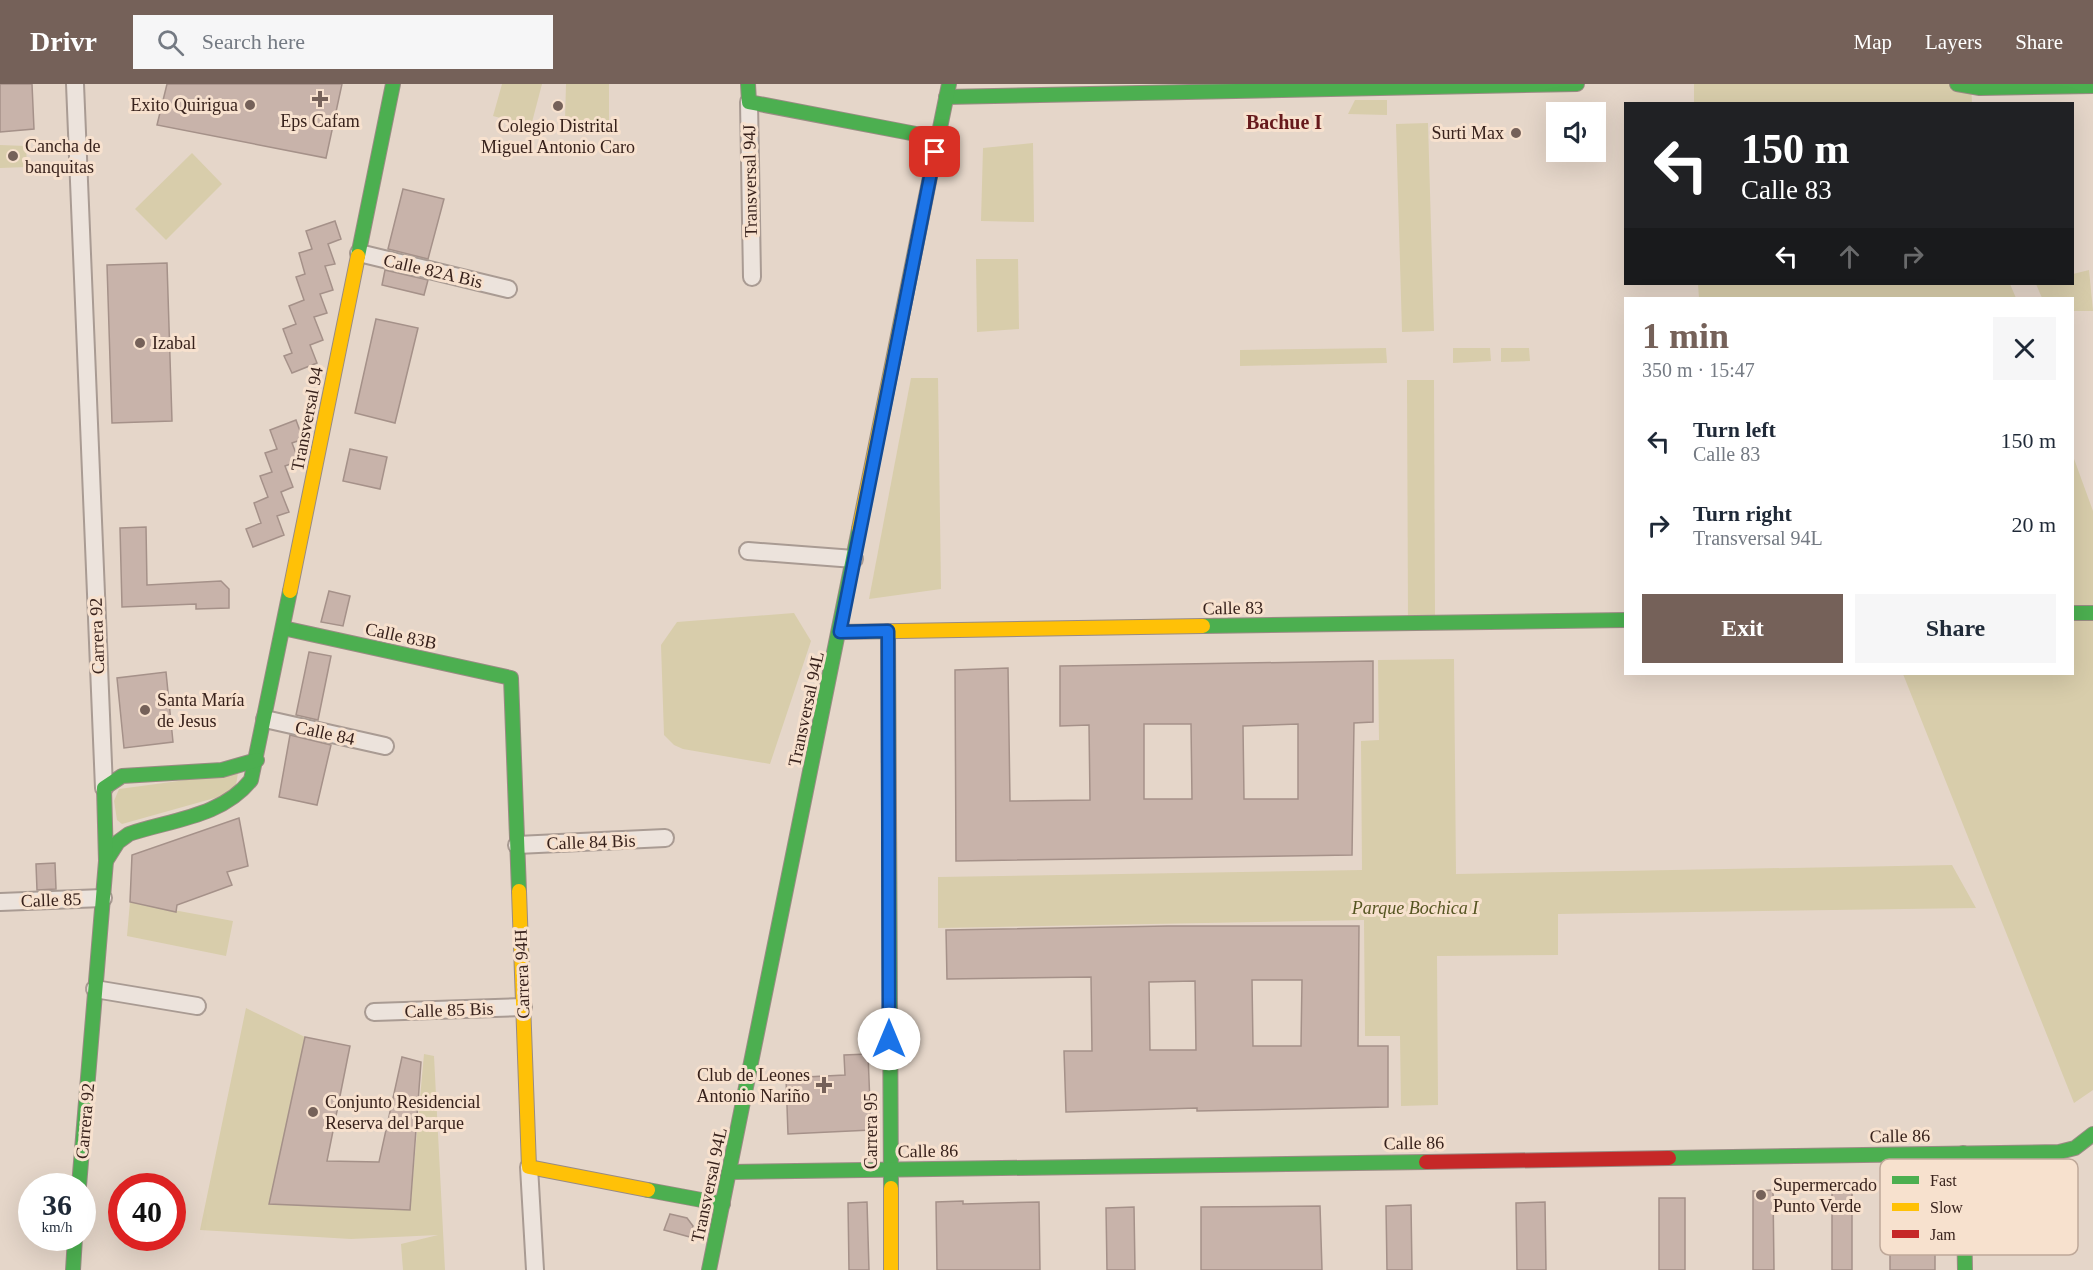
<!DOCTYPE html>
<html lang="en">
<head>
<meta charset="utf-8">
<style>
	:root { --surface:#fff; --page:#f6f6f7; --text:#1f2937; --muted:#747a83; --accent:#756159 }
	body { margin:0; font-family:Georgia,serif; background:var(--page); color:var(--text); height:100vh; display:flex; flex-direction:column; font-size:22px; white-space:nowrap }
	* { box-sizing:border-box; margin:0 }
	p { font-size:20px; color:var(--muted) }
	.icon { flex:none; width:33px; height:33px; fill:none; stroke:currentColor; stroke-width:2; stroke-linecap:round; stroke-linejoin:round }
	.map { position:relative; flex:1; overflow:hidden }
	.side { position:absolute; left:1624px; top:213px; width:450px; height:378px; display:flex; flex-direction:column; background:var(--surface); border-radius:0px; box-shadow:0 6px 24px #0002 }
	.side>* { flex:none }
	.guide { position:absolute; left:1624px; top:18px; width:450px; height:183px; border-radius:0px; box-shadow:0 6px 24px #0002; background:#202124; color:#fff; overflow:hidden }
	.tools { position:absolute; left:1546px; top:18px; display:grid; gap:12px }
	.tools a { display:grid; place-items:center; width:60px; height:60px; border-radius:0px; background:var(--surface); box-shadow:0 6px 24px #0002; font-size:30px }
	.speed { position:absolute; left:18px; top:1089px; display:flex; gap:12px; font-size:30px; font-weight:700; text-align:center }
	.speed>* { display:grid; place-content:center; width:78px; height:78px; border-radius:50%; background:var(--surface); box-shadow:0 6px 24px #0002; line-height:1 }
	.speed small { font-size:15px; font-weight:400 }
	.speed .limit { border:9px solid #d22; background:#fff; color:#111 }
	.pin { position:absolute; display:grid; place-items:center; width:51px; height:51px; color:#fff; margin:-26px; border-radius:12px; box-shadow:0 3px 9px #0006 }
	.me { position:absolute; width:66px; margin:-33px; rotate:0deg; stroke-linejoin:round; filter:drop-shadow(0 0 4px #0008) }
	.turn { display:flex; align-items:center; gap:21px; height:126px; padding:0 18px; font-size:27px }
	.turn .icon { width:78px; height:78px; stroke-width:2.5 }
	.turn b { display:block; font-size:42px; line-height:51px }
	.lanes { display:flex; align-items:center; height:57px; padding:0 18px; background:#0003; justify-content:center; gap:30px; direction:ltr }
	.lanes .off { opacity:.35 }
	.round { display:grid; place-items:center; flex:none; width:63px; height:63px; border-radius:0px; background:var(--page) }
	.overview { display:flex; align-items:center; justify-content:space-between; height:102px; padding:0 18px }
	h1 { font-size:36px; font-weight:600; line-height:45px; color:var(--accent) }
	.primary-button { display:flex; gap:12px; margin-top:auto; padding:12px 18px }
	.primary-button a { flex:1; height:69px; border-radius:0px; background:var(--accent); color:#fff; font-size:24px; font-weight:600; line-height:69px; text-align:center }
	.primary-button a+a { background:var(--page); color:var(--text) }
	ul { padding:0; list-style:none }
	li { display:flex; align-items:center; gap:18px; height:84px; padding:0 18px }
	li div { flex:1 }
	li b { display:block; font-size:22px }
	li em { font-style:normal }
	header { display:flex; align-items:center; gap:36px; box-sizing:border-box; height:84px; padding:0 30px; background:var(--accent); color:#fff }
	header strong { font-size:28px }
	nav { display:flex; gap:33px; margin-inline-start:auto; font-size:21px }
	.search { width:420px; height:54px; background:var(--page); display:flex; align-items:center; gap:15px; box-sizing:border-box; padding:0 21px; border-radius:0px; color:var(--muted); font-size:22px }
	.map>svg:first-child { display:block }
</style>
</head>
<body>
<header>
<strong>Drivr</strong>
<div class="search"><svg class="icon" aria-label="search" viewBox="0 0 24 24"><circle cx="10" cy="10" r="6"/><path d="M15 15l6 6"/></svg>Search here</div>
<nav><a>Map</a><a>Layers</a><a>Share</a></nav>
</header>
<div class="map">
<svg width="2093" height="1186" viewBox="0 0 2093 1186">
	<rect width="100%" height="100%" fill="#e5d6c9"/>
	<g fill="#d8cdab">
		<polygon points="502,0 542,0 531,42 493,32"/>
		<polygon points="566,0 609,0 609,38 565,37"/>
		<polygon points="1694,0 1971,0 1972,19 1694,19"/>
		<polygon points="1355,16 1387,16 1387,31 1348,30"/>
		<polygon points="1428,39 1434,247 1402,248 1396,40"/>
		<polygon points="1033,59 1034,138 981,137 983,64"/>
		<polygon points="0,61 26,62 27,83 0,84"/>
		<polygon points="192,69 222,100 166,156 135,125"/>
		<polygon points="976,175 1018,175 1019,245 977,248"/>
		<polygon points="2089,186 2093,227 2073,227 2073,214 2042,214 2036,200 2073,200 2073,190"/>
		<polygon points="1698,200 2010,200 2016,214 1699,214"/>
		<polygon points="1386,264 1387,279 1240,282 1240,266"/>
		<polygon points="1453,264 1490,264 1491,277 1453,279"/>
		<polygon points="1501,264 1529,264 1530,277 1501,278"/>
		<polygon points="911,294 938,294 941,505 869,515"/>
		<polygon points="1407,296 1434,296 1435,535 1408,535"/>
		<polygon points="2073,372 2093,427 2093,1006 2074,1019 1903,590 2073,590"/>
		<polygon points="794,529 811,557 770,680 683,665 674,661 664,651 661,561 677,538"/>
		<polygon points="1454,575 1456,790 1952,781 1976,824 1558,830 1558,871 1437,872 1438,1021 1401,1022 1400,952 1365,952 1364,836 938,844 938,793 1362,786 1361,657 1379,656 1378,576"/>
		<polygon points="238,689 236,701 229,710 122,740 117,736 114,717 119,705"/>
		<polygon points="130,818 233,837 226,872 127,852"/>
		<polygon points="246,924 305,953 269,1119 410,1126 424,970 434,972 445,1186 403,1186 401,1160 438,1151 351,1155 200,1146"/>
	</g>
	<g fill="#c8b3aa" stroke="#a59189" stroke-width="1.5" fill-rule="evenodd">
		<polygon points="0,0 32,0 34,45 0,48"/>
		<polygon points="167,0 342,0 326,74 157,41"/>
		<polygon points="403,105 444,115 428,175 388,165"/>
		<polygon points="335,137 341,155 328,160 335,180 325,182 333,206 320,210 327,229 314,233 323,256 310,261 317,279 292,289 284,272 292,269 283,245 296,240 289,222 304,216 296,193 305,190 299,169 312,165 306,147"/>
		<polygon points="167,179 172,337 112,339 107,181"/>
		<polygon points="385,186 428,196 424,211 382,201"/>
		<polygon points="376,235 418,244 395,339 355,329"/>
		<polygon points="296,336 303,355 292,359 299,377 285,382 293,403 281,408 289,428 277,432 284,451 253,463 246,445 261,439 254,419 268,413 260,392 272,388 265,369 277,365 270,346"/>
		<polygon points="350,365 387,373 380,405 343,397"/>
		<polygon points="146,443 147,501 221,497 229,505 229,524 196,525 196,520 122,523 120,444"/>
		<polygon points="329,507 350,512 343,542 321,538"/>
		<polygon points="309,568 331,572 318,636 296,631"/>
		<path d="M1373,577V638L1354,639L1352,771L956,777L955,586L1008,584L1010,717L1090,716L1089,641L1060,642V582ZM1144,640H1191L1192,715H1144ZM1298,640V715H1244L1243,642Z"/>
		<polygon points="166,588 173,658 124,664 117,594"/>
		<polygon points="290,651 331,661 317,721 279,713"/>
		<polygon points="239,734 248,782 227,788 232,801 177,821 176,828 130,818 132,771"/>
		<polygon points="55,779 56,805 37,806 36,780"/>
		<path d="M1168,842H1359L1358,962H1388V1023L1197,1027V1024L1066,1028L1064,967H1092L1091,893L947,895L946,846ZM1252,896H1302L1301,962H1253ZM1195,897L1196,966H1150L1149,898Z"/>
		<polygon points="305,953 350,962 327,1077 379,1078 402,973 421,978 410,1126 269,1120"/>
		<polygon points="868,970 871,1046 788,1050 786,994 845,991 844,971"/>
		<polygon points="1773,1106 1774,1186 1753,1186 1753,1107"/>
		<rect x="1832" y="1106" width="20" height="80"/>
		<rect x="1659" y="1114" width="26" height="72"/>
		<polygon points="963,1117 963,1120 1039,1118 1040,1186 937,1186 936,1118"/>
		<polygon points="867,1118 869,1186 849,1186 848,1119"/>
		<polygon points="1545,1118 1546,1186 1517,1186 1516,1119"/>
		<polygon points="1411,1121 1412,1186 1387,1186 1386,1122"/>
		<rect x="1890" y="1121" width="45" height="65"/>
		<polygon points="1320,1122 1322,1186 1201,1186 1201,1123"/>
		<polygon points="1134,1123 1135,1186 1107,1186 1106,1124"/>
		<polygon points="670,1130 687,1134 693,1142 690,1153 664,1146"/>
	</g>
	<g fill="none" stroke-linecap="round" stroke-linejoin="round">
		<defs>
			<g id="street">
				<polyline points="75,0 104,704"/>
				<polyline points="749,18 752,193"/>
				<polyline points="359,169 508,205"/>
				<polyline points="748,467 854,475"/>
				<polyline points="265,635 385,662"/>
				<polyline points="517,761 665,754"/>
				<polyline points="0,818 103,814"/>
				<polyline points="95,905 197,922"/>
				<polyline points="374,928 523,923"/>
				<polyline points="529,1083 535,1186"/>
			</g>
			<g id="fast">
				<polyline points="748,0 749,18 937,54"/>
				<polyline points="1957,0 1980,4 2093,2"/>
				<polyline points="946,13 1577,0"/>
				<polyline points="933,78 949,0"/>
				<polyline points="358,172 393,0"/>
				<polyline points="2073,529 2093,529"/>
				<polyline points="1203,542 1626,536"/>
				<polyline points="283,544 511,594 519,807"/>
				<polyline points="888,547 891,1104"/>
				<path d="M106,777L118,758L129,750C170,736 222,733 251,696L290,507"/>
				<polyline points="1963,1069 1965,1186"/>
				<polyline points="1669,1074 2059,1068 2075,1064 2093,1050"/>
				<polyline points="730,1088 1426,1078"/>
				<polyline points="79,1102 106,777 104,704 122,692 222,686 257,676"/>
				<polyline points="648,1106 723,1120"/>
				<polyline points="73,1186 75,1154"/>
				<polyline points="709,1186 859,445"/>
			</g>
			<g id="slow">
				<polyline points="859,445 933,78"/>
				<polyline points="290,507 358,172"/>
				<polyline points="840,548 1203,542"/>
				<polyline points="519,807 529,1083 648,1106"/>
				<polyline points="891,1104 891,1186"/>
			</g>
			<polyline id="jam" points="1426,1078 1669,1074"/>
		</defs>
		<use href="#street" stroke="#a99b93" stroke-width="20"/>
		<use href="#fast" stroke="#998b83" stroke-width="16"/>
		<use href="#slow" stroke="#998b83" stroke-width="16"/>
		<use href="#jam" stroke="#998b83" stroke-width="16"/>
		<use href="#street" stroke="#ece3dc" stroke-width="16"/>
		<use href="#fast" stroke="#4caf50" stroke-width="14"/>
		<use href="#slow" stroke="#ffc107" stroke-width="14"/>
		<use href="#jam" stroke="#c62828" stroke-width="14"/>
	</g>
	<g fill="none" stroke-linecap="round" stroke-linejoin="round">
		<defs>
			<polyline id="route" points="889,955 888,547 840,548 935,68"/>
		</defs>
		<use href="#route" stroke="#114b97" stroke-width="15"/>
		<use href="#route" stroke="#1a73e8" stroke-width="10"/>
	</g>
	<g fill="#756159" stroke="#f7e1ce" stroke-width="2">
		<path d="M317 6h6v6h6v6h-6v6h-6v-6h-6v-6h6z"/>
		<circle cx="250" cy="21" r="6"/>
		<circle cx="558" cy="22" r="6"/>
		<circle cx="1516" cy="49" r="6"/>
		<circle cx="13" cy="72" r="6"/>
		<circle cx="140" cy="259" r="6"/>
		<circle cx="145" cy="626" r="6"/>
		<path d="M821 992h6v6h6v6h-6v6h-6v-6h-6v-6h6z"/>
		<circle cx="313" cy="1028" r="6"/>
		<circle cx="1761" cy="1111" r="6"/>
	</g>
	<g text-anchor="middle" stroke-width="6" stroke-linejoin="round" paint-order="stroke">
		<g font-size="18" fill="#38221c" stroke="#f7e1ce" text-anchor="start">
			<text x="238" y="27" text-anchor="end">Exito Quirigua</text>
			<text x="320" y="43" text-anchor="middle">Eps Cafam</text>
			<text x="558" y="48" text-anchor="middle">Colegio Distrital<tspan x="558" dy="21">Miguel Antonio Caro</tspan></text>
			<text x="1504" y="55" text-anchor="end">Surti Max</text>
			<text x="25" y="68">Cancha de<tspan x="25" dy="21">banquitas</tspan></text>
			<text x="152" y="265">Izabal</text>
			<text x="157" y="622">Santa María<tspan x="157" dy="21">de Jesus</tspan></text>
			<text x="810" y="997" text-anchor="end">Club de Leones<tspan x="810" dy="21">Antonio Nariño</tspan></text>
			<text x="325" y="1024">Conjunto Residencial<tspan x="325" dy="21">Reserva del Parque</tspan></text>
			<text x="1773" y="1107">Supermercado<tspan x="1773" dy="21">Punto Verde</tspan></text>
		</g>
		<g font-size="18" fill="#38221c" stroke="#f7e1ce">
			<text transform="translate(750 97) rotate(-91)" y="6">Transversal 94J</text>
			<text transform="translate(433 187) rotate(13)" y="6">Calle 82A Bis</text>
			<text transform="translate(307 335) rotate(-79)" y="6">Transversal 94</text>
			<text transform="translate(1233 524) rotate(-1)" y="6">Calle 83</text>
			<text transform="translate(97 552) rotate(-92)" y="6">Carrera 92</text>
			<text transform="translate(401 552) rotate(12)" y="6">Calle 83B</text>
			<text transform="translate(806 625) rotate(-78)" y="6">Transversal 94L</text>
			<text transform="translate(325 649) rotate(12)" y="6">Calle 84</text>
			<text transform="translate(591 758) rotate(-2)" y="6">Calle 84 Bis</text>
			<text transform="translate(51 816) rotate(-2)" y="6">Calle 85</text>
			<text transform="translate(522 890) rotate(-92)" y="6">Carrera 94H</text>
			<text transform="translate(449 926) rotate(-2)" y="6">Calle 85 Bis</text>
			<text transform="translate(85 1037) rotate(-85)" y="6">Carrera 92</text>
			<text transform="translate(871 1047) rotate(-90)" y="6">Carrera 95</text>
			<text transform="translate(1900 1052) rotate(-1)" y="6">Calle 86</text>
			<text transform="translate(1414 1059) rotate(-1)" y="6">Calle 86</text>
			<text transform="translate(928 1067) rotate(-1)" y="6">Calle 86</text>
			<text transform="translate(709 1101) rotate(-78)" y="6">Transversal 94L</text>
		</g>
		<g font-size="18" font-style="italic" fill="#555521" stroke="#f7e1ce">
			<text x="1415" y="830">Parque Bochica I</text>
		</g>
		<g font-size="20" font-weight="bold" fill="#66191c" stroke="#f7e1ce">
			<text x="1284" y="45">Bachue I</text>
		</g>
	</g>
	<rect x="1880" y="1075" width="198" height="96" rx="9" fill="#f7e1ce" stroke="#bea899" stroke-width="1.5"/>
	<rect x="1892" y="1092" width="27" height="8" fill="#4caf50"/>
	<rect x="1892" y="1119" width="27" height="8" fill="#ffc107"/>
	<rect x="1892" y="1146" width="27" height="8" fill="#c62828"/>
	<g font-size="16" fill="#38221c">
		<text x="1930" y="1102">Fast</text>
		<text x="1930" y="1129">Slow</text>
		<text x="1930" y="1156">Jam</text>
	</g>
</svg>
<div class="tools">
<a><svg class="icon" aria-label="sound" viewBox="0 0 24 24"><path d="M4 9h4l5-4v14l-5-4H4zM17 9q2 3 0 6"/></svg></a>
</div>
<div class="speed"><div>36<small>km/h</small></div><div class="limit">40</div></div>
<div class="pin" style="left:935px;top:68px;background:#d93025"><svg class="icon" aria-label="arrive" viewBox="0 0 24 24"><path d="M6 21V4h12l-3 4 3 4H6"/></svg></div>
<svg class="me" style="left:889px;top:955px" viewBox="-20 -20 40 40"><circle r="19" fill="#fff"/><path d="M0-13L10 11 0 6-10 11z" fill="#1a73e8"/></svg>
<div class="guide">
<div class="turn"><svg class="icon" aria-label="left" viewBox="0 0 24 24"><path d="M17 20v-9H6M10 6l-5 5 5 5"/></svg><div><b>150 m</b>Calle 83</div></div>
<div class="lanes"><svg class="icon" aria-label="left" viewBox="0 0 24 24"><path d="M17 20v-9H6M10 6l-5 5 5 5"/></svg><svg class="icon off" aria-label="ahead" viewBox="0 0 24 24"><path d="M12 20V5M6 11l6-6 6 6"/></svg><svg class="icon off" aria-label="right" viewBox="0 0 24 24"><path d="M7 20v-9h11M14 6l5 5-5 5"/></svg></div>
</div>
<section class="side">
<div class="overview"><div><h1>1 min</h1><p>350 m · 15:47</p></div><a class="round"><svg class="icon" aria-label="close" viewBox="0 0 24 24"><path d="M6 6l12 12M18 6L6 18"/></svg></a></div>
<ul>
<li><svg class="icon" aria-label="left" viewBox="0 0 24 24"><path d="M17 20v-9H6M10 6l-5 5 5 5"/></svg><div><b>Turn left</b><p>Calle 83</p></div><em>150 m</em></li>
<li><svg class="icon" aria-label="right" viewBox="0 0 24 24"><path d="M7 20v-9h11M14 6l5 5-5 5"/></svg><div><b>Turn right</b><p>Transversal 94L</p></div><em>20 m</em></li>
</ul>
<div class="primary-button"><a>Exit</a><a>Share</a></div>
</section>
</div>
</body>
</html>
